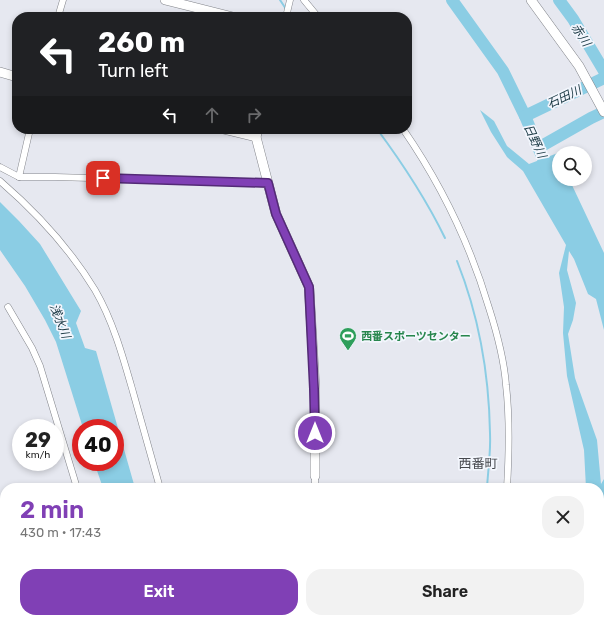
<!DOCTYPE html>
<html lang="en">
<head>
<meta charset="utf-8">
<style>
	:root { --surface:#fff; --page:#f2f2f2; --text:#222; --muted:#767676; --accent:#8040b5 }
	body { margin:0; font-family:Rubik,"Noto Sans JP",sans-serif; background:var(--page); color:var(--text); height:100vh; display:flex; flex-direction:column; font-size:15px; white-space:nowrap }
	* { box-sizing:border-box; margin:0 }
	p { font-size:13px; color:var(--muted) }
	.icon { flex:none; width:22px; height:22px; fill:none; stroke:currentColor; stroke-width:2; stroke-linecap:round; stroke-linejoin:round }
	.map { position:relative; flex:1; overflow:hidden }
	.details { position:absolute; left:0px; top:483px; width:604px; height:140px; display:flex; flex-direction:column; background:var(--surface); border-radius:16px 16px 0 0; box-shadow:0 2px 6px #0003 }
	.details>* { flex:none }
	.banner { position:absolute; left:12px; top:12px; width:400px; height:122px; border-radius:16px; box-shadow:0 2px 6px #0003; background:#202124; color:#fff; overflow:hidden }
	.buttons { position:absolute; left:552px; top:146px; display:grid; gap:8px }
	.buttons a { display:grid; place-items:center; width:40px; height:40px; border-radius:50%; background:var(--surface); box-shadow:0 2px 6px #0003; font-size:20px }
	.speed { position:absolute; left:12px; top:419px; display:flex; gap:8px; font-size:20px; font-weight:700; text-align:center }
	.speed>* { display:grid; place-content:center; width:52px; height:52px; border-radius:50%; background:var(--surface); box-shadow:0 2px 6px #0003; line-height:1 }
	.speed small { font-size:10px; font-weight:400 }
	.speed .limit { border:6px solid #d22; background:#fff; color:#111 }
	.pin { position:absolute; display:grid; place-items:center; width:34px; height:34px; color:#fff; margin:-17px; border-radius:8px; box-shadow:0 2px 6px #0006 }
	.me { position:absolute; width:44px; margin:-22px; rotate:0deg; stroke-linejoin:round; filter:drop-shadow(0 0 3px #0008) }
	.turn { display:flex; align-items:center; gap:14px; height:84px; padding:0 20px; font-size:18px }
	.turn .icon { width:52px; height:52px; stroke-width:2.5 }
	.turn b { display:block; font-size:28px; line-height:34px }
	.lanes { display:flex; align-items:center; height:38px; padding:0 20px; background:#0003; justify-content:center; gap:20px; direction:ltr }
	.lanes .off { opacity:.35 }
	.round { display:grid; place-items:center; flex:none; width:42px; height:42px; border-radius:16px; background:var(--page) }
	.head { display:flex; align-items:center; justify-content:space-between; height:68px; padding:0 20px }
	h1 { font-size:24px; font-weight:600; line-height:30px; color:var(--accent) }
	.primary-button { display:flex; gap:8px; margin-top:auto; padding:8px 20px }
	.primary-button a { flex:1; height:46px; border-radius:16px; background:var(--accent); color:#fff; font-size:16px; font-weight:600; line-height:46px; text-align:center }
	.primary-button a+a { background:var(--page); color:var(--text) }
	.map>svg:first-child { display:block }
</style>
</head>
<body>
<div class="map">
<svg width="604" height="623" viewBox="0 0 604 623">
	<rect width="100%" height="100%" fill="#e6e8f0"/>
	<polygon fill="#b8c6f7" points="0,561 5,570 5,618 19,618 19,623 0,623"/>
	<g fill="#8bcde4">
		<polygon points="480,110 494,121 507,146 529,164 563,151 564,153 559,153 559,179 571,179 571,183 604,253 604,330 596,299 588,294 574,259 569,251 567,270 576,303 573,320 568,334 575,378 597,440 601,484 604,479 604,585 599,623 560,623 561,618 599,618 599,488 586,488 584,450 567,376 563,333 564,307 559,273 566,245 523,171 507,157 491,132"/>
		<polygon points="0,202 19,221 40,244 81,311 76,323 85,348 96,351 135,488 103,488 94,462 115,462 115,428 83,428 56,342 45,320 25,286 0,250"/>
		<polygon points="138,618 171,618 173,623 139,623"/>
	</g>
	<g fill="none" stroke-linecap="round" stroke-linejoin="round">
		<g stroke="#8bcde4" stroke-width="2">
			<polyline points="280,0 286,9"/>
			<polyline points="289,12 293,17"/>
			<path d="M377,129C403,164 426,199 445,238"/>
			<path d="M457,261C479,316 489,374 490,433C491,451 488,470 487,488"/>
		</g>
		<g stroke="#8bcde4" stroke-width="12">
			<polyline points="452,0 503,71 525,116 549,173"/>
			<polyline points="559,0 573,19 604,71"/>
			<polyline points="525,116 604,78"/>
			<polyline points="538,148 591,118 604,112"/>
		</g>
		<defs>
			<g id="street">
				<polyline points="304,0 318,17"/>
				<polyline points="58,17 63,0"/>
				<polyline points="286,17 290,0"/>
				<path d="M403,129C441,184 470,244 489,308C497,333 504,359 506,385C510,419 509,454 507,488"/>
				<polyline points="0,167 19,177 55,177 268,183"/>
				<polyline points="19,177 30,129"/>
				<path d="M0,181C36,212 70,249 95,290C113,321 123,357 133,392C142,424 151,456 160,488"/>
				<polyline points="8,307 32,348 40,366 77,488"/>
				<polyline points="315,488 315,476"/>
				<polyline points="112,618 114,623"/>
				<polyline points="196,618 198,623"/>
				<polyline points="485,618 485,623"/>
				<polyline points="313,623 314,618"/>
			</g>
			<g id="secondary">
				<polyline points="165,0 233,17"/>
				<polyline points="531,0 579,66 604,112"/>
				<polyline points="0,72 17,77"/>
				<polyline points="223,129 256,137"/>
				<polyline points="258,129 256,137 276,214 309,287 315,389 315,476"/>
				<polyline points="0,535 5,547"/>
				<polyline points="28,618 28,623"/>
			</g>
		</defs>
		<use href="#street" stroke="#82848a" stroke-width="7"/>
		<use href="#secondary" stroke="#82848a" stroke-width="10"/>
		<use href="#street" stroke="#fff" stroke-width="6"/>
		<use href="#secondary" stroke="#fff" stroke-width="9"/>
	</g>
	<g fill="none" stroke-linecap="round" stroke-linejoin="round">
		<defs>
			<polyline id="route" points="103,178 268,183 276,214 309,287 314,389 315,433"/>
		</defs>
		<use href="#route" stroke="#532a76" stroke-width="10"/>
		<use href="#route" stroke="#8040b5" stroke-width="7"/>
	</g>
	<defs>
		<symbol id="stadium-pin" viewBox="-11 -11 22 30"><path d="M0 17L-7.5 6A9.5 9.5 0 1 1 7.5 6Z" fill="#2e9e5b" stroke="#f3f6fd"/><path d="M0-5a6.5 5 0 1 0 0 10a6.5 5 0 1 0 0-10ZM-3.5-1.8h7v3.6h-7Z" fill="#fff"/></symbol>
	</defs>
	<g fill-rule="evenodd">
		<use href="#stadium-pin" x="338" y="326" width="20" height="27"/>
	</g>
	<g text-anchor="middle" stroke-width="3.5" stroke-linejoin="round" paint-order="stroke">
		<g font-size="11" font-weight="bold" fill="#27864d" stroke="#f3f6fd" text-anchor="start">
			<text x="361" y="340">西番スポーツセンター</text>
		</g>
		<g font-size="12" font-style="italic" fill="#193843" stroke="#f3f6fd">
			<text transform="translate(581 35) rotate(57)" y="4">赤川</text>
			<text transform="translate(564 97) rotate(-25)" y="4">石田川</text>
			<text transform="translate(535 141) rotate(65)" y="4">日野川</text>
			<text transform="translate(60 321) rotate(69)" y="4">浅水川</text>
		</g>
		<g font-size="13" fill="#46484e" stroke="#f3f6fd">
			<text x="478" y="468">西番町</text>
		</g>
	</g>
</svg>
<div class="buttons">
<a><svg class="icon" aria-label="search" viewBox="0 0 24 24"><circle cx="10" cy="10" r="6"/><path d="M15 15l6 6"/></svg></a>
</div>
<div class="speed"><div>29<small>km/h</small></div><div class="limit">40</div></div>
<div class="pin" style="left:103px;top:178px;background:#d93025"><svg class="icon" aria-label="arrive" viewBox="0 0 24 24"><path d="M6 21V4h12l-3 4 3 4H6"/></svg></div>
<svg class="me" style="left:315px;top:433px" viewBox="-20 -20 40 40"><circle r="17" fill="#8040b5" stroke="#fff" stroke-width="3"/><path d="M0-11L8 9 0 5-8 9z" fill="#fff"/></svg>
<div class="banner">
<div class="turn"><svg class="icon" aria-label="left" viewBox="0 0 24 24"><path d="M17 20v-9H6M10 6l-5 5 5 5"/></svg><div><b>260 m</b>Turn left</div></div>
<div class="lanes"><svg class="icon" aria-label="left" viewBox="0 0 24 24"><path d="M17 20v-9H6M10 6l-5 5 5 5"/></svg><svg class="icon off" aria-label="ahead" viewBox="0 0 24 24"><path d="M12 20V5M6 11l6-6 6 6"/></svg><svg class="icon off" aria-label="right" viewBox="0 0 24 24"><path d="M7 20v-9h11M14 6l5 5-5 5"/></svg></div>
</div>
<section class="details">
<div class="head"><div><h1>2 min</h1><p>430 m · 17:43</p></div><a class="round"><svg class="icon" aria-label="close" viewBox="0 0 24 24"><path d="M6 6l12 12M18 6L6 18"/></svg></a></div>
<div class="primary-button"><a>Exit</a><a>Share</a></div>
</section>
</div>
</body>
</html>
